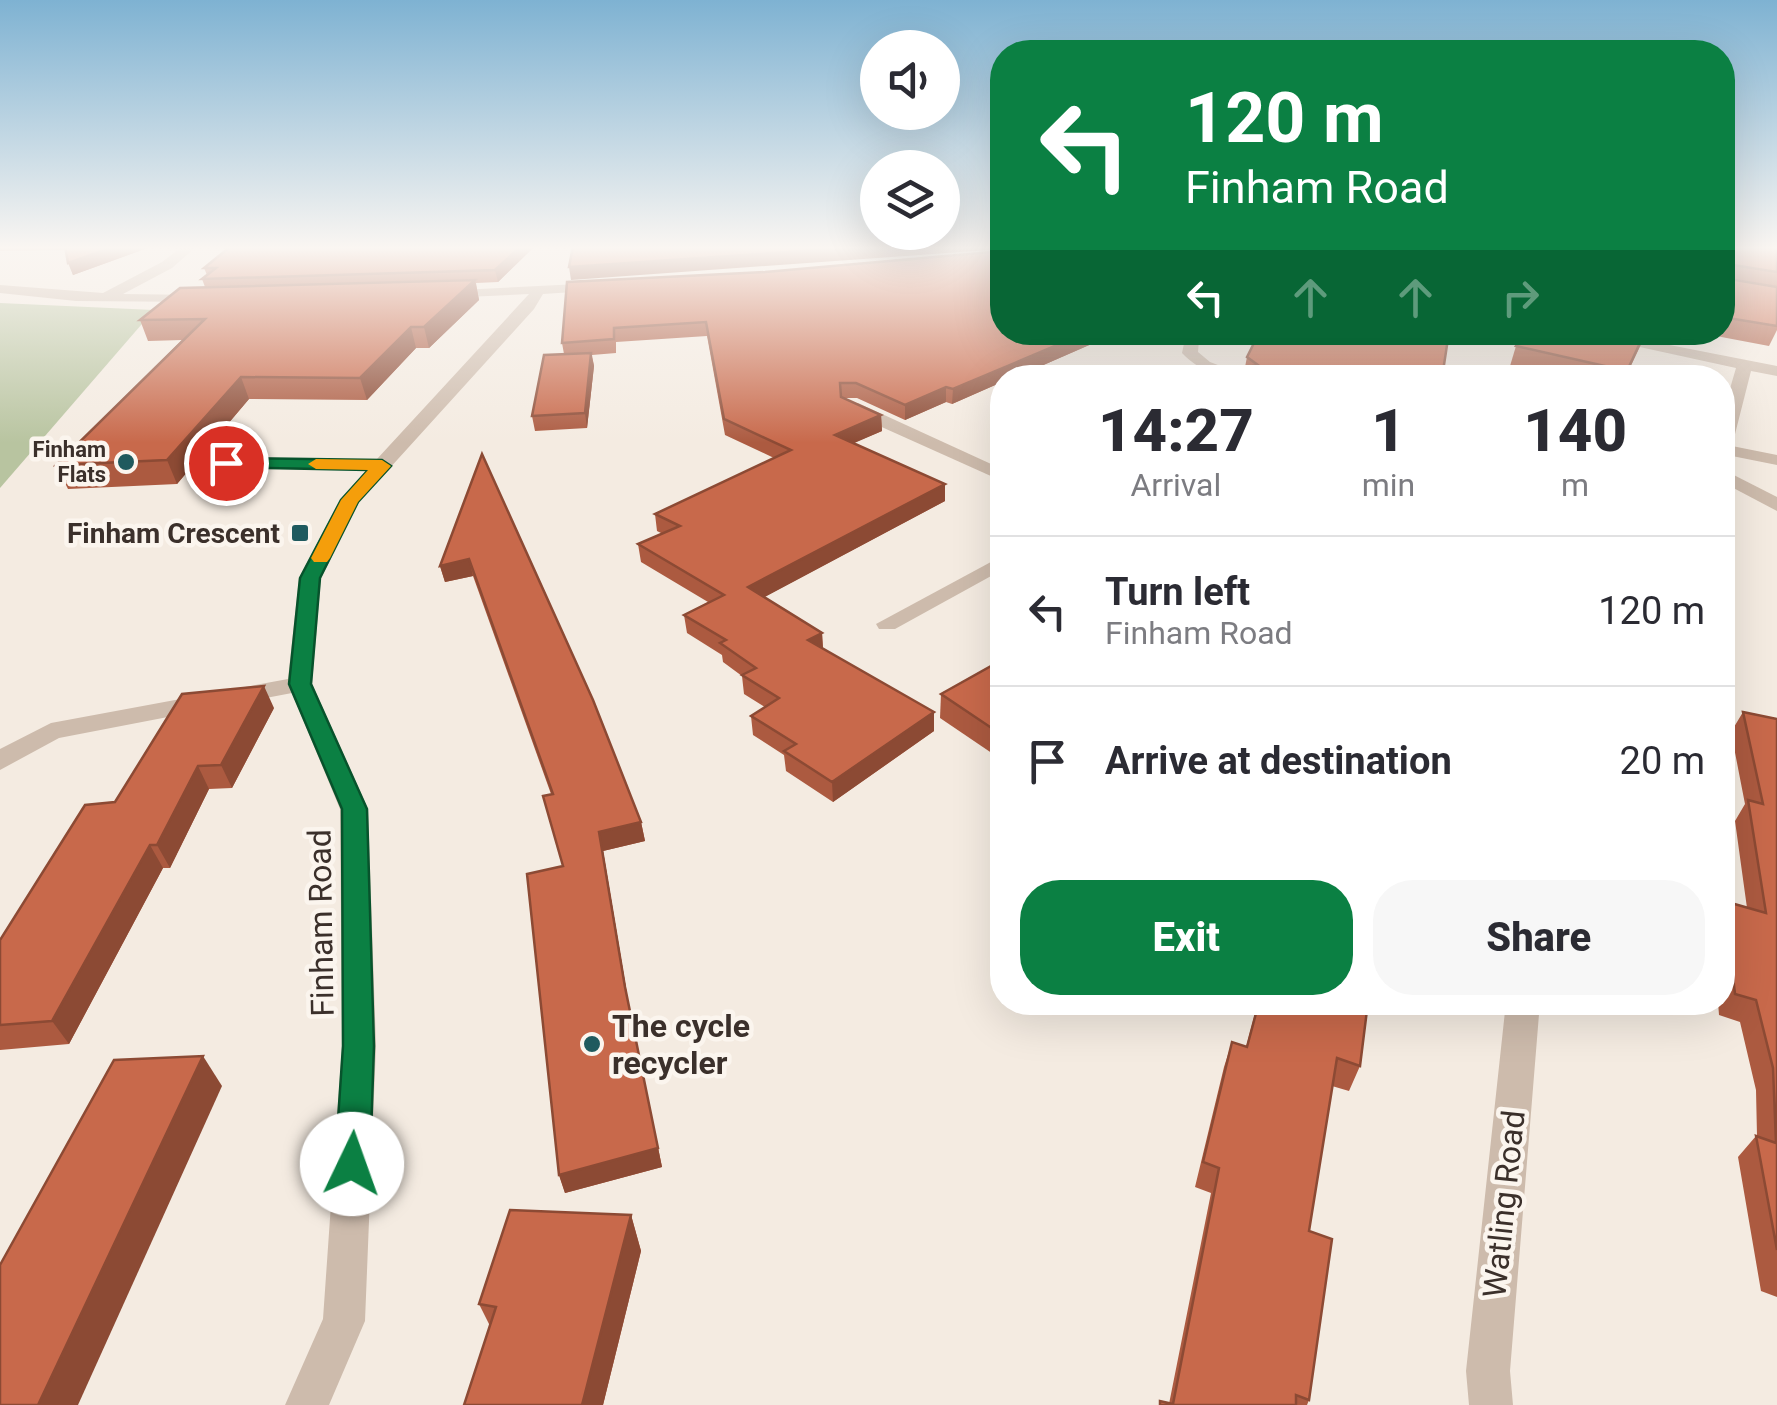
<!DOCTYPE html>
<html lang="en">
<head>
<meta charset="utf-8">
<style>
	:root { --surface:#fff; --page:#f7f7f7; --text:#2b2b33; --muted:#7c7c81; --line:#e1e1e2; --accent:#0b8043 }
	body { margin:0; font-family:Roboto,sans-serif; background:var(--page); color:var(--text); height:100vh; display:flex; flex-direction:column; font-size:38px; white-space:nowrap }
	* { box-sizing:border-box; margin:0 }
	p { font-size:32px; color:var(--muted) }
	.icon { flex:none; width:55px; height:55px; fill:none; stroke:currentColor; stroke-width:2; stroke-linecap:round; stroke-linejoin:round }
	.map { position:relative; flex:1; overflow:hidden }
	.sheet { position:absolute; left:990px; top:365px; width:745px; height:650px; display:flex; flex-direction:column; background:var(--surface); border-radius:40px; box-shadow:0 10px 40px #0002 }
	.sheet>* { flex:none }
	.hud { position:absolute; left:990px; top:40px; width:745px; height:305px; border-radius:40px; box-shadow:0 10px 40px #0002; background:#0b8043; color:#fff; overflow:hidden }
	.buttons { position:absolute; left:860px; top:30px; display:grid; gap:20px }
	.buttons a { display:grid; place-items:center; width:100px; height:100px; border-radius:50%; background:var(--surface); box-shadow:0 10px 40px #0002; font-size:50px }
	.pin { position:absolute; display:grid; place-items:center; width:85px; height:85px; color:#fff; margin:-42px; border:5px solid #fff; border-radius:50%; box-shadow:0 2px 10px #0007 }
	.me { position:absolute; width:110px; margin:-55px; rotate:3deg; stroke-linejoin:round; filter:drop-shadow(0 0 8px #0008) }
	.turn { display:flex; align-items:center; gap:35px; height:210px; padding:0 30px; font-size:45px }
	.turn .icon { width:130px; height:130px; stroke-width:2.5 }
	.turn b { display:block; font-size:70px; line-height:85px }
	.lanes { display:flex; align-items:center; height:95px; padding:0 30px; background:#0003; justify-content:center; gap:50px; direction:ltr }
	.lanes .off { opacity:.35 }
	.eta { display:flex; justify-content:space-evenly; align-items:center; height:170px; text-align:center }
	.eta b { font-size:60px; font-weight:800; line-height:70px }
	.button { display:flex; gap:20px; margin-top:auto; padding:20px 30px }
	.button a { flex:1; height:115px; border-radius:40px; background:var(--accent); color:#fff; font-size:40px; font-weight:800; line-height:115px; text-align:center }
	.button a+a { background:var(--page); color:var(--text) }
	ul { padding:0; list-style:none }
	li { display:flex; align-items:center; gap:30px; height:150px; padding:0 30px; border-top:2px solid var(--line) }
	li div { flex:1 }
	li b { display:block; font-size:38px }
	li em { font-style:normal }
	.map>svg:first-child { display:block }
</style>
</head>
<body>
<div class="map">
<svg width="1777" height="1405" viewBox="0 0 1777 1405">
	<rect width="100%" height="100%" fill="#f4ebe1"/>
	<polygon fill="#b8c4a0" points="0,303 154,310 0,488"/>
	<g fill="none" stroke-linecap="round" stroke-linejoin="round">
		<g fill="#cdbbac" fill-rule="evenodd">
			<polygon points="183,246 197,246 172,268 123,294 199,295 204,296 204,302 76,301 0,293 0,285 103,293 162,262"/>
			<polygon points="599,283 606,287 604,290 543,294 534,309 359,502 321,578 312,684 368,809 376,1046 365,1321 329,1405 285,1405 323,1319 342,1046 340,809 292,693 59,738 0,770 0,749 51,723 288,679 299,578 340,500 367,470 226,468 217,463 220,459 377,459 529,294 444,298 439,297 439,291"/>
			<path d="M1191,332H1207L1199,340L1198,352L1210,362L1252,378C1224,378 1202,374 1182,353L1185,339Z"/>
			<polygon points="1571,332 1603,332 1777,366 1777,376 1751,371 1732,446 1777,455 1777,465 1722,454 1722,416 1736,368"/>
			<polygon points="846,403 858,403 1002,469 1002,481 846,411"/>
			<polygon points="1722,469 1777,497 1777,511 1722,482"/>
			<polygon points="1002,556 1002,570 895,629 879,629 876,624"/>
			<polygon points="1506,1002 1540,1002 1510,1371 1513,1405 1469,1405 1466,1371"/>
		</g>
	</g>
	<g fill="#ac5a40">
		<polygon points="0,246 153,246 73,275 65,250 0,251"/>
		<polygon points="535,246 498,282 476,283 479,300 429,348 416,348 367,400 249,399 177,484 68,489 56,465 182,340 148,341 140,320 205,287 202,279 207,275 204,268"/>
		<polygon points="1722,246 1777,246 1777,330 1769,346 1695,332 1722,332"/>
		<polygon points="765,272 1119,332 1014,378 1002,378 1002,382 952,404 946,402 905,420 857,398 844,398 881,415 882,431 853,443 945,501 764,597 822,633 823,648 934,731 833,802 786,771 784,755 753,735 751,716 765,707 744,694 742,676 723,662 722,655 687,633 684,615 708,602 641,562 638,544 663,534 657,531 655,514 774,458 725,435 707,336 616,342 616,353 592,355 594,366 587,428 535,431 532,416 564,354 562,343"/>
		<polygon points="1527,332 1647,332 1625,378 1560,378 1510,366 1516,346"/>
		<polygon points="1247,357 1442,378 1245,367"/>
		<polygon points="482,454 641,822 645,841 603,851 629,1006 662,1167 565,1193 559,1175 563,866 551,794 473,576 445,582 440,566"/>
		<polygon points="1002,660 1002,760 940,718 941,694"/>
		<polygon points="274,708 232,788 209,789 170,868 163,868 69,1044 0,1050 0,940 115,802"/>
		<polygon points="1743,712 1777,719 1777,1297 1761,1291 1738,1157 1756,1136 1757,1136 1756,1090 1740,1022 1719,1015 1718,1002 1722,1002 1722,904 1724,901 1747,908 1735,821 1745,804 1731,732"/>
		<polygon points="1258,1002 1368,1002 1360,1066 1349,1091 1332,1086 1309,1231 1309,1400 1307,1405 1159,1405 1160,1401 1169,1404 1211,1193 1195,1187 1224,1067 1232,1042 1246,1047"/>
		<polygon points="631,1215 641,1251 603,1405 464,1405 490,1326 479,1304"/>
	</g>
	<g fill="#8c4a34">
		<polygon points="116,246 153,246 73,275 68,263"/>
		<polygon points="521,246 535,246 498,282 495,270"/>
		<polygon points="876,246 1002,246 1002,249 571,280 569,267"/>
		<polygon points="475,280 479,300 429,348 424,327"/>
		<polygon points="411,327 416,348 367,400 360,378"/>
		<polygon points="1088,332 1119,332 1014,378 1002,378 1002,382 952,404 953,389"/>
		<polygon points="591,353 594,366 587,428 585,413"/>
		<polygon points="241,377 249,399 177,484 167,460"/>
		<polygon points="946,387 946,402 905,420 905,405"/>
		<polygon points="881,415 882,431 836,451 835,435"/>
		<polygon points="945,484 945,501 750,605 748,587"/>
		<polygon points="469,559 473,576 445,582 440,566"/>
		<polygon points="822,633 823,651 808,640"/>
		<polygon points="264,686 274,708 232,788 221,765"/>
		<polygon points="934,712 934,731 833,802 832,782"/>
		<polygon points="198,766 209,789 170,868 157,845"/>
		<polygon points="641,822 645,841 603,851 629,1006 662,1167 565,1193 559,1175 599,832"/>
		<polygon points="150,845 163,868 69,1044 52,1021"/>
		<polygon points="203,1056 222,1086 78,1405 38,1405"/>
		<polygon points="631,1215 641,1251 603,1405 582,1405"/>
	</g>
	<g fill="#c8694b" stroke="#8c4a34" stroke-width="2.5">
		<polygon points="65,246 116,246 68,263"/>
		<polygon points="231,246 521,246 495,270 202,279 216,268 204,268"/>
		<polygon points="573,246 876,246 569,267"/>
		<polygon points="1722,246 1777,246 1777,272 1727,264 1729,279 1777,287 1777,326 1722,317"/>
		<polygon points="1002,251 1002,332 1088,332 953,389 946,387 905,405 856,383 840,383 841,397 881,415 835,435 945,484 748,587 822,633 808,640 934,712 832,782 784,751 796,744 751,716 779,698 742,675 756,668 720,643 726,640 684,615 724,595 638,544 680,526 655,514 791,450 724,419 706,322 614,328 614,339 562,343 567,282 765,272"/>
		<polygon points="475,280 424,327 411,327 360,378 241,377 167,460 56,465 205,319 140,320 180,288"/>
		<polygon points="1265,332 1449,332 1442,378 1237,378 1242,368 1258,365 1247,357 1255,341"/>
		<polygon points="1527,332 1645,332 1627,371 1516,346"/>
		<polygon points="591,353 585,413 532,416 544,355"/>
		<polygon points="482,454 593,700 641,822 599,832 625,987 658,1148 559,1175 527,874 563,866 543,796 553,794 469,559 440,566"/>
		<polygon points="1002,660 1002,735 941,694"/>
		<polygon points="264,686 221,765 198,766 157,845 150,845 52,1021 0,1025 0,940 85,805 115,802 182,694"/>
		<polygon points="1743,712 1777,719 1777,1250 1756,1136 1776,1143 1773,1068 1756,1000 1735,994 1724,901 1766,913 1748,800 1763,804"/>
		<polygon points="1259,1002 1368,1002 1360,1066 1337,1058 1309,1231 1332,1239 1309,1400 1296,1395 1296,1405 1160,1405 1160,1401 1173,1404 1219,1168 1203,1162 1232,1042 1247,1047"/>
		<polygon points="203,1056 38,1405 0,1405 0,1265 114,1060"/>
		<polygon points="510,1210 631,1215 582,1405 464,1405 496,1307 479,1304"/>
	</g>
	<linearGradient id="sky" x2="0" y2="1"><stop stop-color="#7eb2d2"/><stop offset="0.56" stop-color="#faf6f2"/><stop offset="1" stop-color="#faf6f2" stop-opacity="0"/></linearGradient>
	<rect width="1777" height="443" fill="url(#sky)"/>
	<polygon fill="#0b8043" stroke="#07532c" stroke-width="2.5" points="226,458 382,460 391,466 358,502 320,578 311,684 367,809 374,1046 370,1164 365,1175 352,1180 340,1175 335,1164 343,1046 342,809 289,684 300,578 341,500 368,470 220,467 220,460"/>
	<polygon fill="#f59e0b" points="382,460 391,466 358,502 330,558 327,562 314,562 311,558 341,500 368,470 316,469 308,464 316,459"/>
	<g fill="#1f5a5e" stroke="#fbf5ee" stroke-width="4">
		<circle cx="126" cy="462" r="10"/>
		<rect x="290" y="523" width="20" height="20" rx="5"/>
		<circle cx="592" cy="1044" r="10"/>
	</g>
	<g text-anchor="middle" stroke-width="9" stroke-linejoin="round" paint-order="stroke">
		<g font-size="22" font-weight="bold" fill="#3b302b" stroke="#fbf5ee" text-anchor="end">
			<text x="106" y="457">Finham<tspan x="106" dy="25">Flats</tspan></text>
		</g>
		<g font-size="28" font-weight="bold" fill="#3b302b" stroke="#fbf5ee" text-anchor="end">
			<text x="280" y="543">Finham Crescent</text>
		</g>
		<g font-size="32" fill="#3b302b" stroke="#fbf5ee">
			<text transform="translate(321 923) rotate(-91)" y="11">Finham Road</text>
			<text transform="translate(1504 1204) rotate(-84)" y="11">Watling Road</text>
		</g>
		<g font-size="32" font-weight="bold" fill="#3b302b" stroke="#fbf5ee" text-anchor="start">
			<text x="612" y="1037">The cycle<tspan x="612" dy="37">recycler</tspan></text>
		</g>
	</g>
</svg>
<div class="buttons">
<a><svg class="icon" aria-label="sound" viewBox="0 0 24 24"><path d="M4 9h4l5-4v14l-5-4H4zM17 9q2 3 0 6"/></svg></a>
<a><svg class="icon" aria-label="layers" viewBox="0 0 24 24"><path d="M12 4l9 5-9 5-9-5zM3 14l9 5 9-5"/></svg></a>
</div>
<div class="pin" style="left:226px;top:463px;background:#d93025"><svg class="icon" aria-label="arrive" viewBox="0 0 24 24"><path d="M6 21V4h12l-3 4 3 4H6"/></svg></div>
<svg class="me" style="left:352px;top:1164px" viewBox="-20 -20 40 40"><circle r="19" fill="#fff"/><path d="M0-13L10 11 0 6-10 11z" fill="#0b8043"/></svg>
<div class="hud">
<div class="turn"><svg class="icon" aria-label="left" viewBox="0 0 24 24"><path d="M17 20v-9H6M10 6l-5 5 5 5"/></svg><div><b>120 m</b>Finham Road</div></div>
<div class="lanes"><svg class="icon" aria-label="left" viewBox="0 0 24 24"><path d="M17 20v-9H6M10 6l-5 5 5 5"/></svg><svg class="icon off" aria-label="ahead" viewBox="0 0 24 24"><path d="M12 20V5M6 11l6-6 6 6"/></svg><svg class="icon off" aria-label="ahead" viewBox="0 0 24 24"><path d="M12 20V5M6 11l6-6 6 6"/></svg><svg class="icon off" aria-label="right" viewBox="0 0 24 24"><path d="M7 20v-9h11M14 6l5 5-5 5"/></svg></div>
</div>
<section class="sheet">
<div class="eta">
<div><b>14:27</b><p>Arrival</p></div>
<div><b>1</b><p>min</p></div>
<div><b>140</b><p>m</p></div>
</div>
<ul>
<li><svg class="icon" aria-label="left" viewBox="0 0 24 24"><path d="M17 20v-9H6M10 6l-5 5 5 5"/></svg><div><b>Turn left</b><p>Finham Road</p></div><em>120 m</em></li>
<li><svg class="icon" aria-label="arrive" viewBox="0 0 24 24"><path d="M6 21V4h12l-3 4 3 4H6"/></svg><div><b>Arrive at destination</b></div><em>20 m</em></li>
</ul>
<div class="button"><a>Exit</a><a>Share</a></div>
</section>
</div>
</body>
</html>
